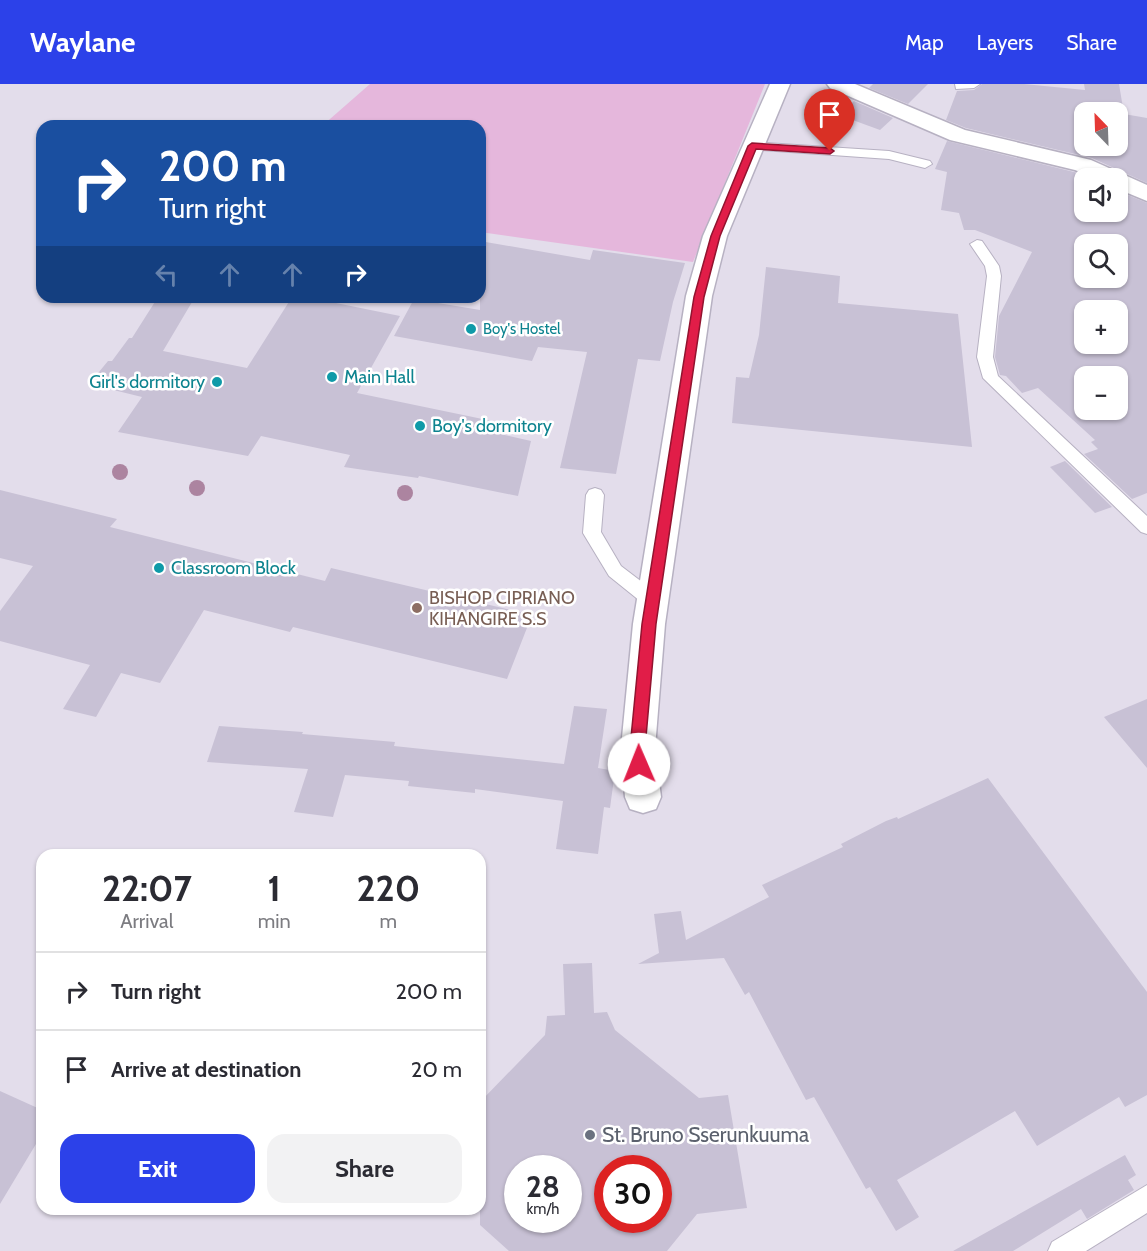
<!DOCTYPE html>
<html lang="en">
<head>
<meta charset="utf-8">
<style>
	:root { --surface:#fff; --page:#f2f2f3; --text:#2b2b33; --muted:#7c7c81; --line:#e1e1e2; --accent:#2c41e9 }
	body { margin:0; font-family:Cabin,sans-serif; background:var(--page); color:var(--text); height:100vh; display:flex; flex-direction:column; font-size:22px; white-space:nowrap }
	* { box-sizing:border-box; margin:0 }
	p { font-size:20px; color:var(--muted) }
	.icon { flex:none; width:33px; height:33px; fill:none; stroke:currentColor; stroke-width:2; stroke-linecap:round; stroke-linejoin:round }
	.map { position:relative; flex:1; overflow:hidden }
	.side { position:absolute; left:36px; top:765px; width:450px; height:366px; display:flex; flex-direction:column; background:var(--surface); border-radius:18px; box-shadow:0 2px 4px #0004 }
	.side>* { flex:none }
	.hud { position:absolute; left:36px; top:36px; width:450px; height:183px; border-radius:18px; box-shadow:0 2px 4px #0004; background:#1a4fa0; color:#fff; overflow:hidden }
	.needle { width:39px; rotate:337deg }
	.fabs { position:absolute; left:1074px; top:18px; display:grid; gap:12px }
	.fabs a { display:grid; place-items:center; width:54px; height:54px; border-radius:12px; background:var(--surface); box-shadow:0 2px 4px #0004; font-size:30px }
	.speed { position:absolute; left:504px; top:1071px; display:flex; gap:12px; font-size:30px; font-weight:700; text-align:center }
	.speed>* { display:grid; place-content:center; width:78px; height:78px; border-radius:50%; background:var(--surface); box-shadow:0 2px 4px #0004; line-height:1 }
	.speed small { font-size:15px; font-weight:400 }
	.speed .limit { border:9px solid #d22; background:#fff; color:#111 }
	.pin { position:absolute; display:grid; place-items:center; width:51px; height:51px; color:#fff; margin:-62px -26px; border-radius:50% 50% 50% 0; rotate:-45deg; box-shadow:0 0 6px #0007 }
	.pin .icon { rotate:45deg }
	.me { position:absolute; width:66px; margin:-33px; rotate:359deg; stroke-linejoin:round; filter:drop-shadow(0 0 4px #0008) }
	.turn { display:flex; align-items:center; gap:21px; height:126px; padding:0 24px; font-size:27px }
	.turn .icon { width:78px; height:78px; stroke-width:2.5 }
	.turn b { display:block; font-size:42px; line-height:51px }
	.lanes { display:flex; align-items:center; height:57px; padding:0 24px; background:#0003; justify-content:center; gap:30px; direction:ltr }
	.lanes .off { opacity:.35 }
	.eta { display:flex; justify-content:space-evenly; align-items:center; height:102px; text-align:center }
	.eta b { font-size:36px; font-weight:700; line-height:42px }
	.cta { display:flex; gap:12px; margin-top:auto; padding:12px 24px }
	.cta a { flex:1; height:69px; border-radius:18px; background:var(--accent); color:#fff; font-size:24px; font-weight:700; line-height:69px; text-align:center }
	.cta a+a { background:var(--page); color:var(--text) }
	ul { padding:0; list-style:none }
	li { display:flex; align-items:center; gap:18px; height:78px; padding:0 24px; border-top:2px solid var(--line) }
	li div { flex:1 }
	li b { display:block; font-size:22px }
	li em { font-style:normal }
	header { display:flex; align-items:center; gap:36px; box-sizing:border-box; height:84px; padding:0 30px; background:var(--accent); color:#fff }
	header strong { font-size:28px }
	nav { display:flex; gap:33px; margin-inline-start:auto; font-size:21px }
	.map>svg:first-child { display:block }
</style>
</head>
<body>
<header>
<strong>Waylane</strong>
<nav><a>Map</a><a>Layers</a><a>Share</a></nav>
</header>
<div class="map">
<svg width="1147" height="1167" viewBox="0 0 1147 1167">
	<rect width="100%" height="100%" fill="#efebf4"/>
	<path fill="#e3ddeb" fill-rule="evenodd" d="M0,0H1147V1167H0ZM1084,28H1118V62H1084ZM42,42H480V213H42ZM1084,94H1118V128H1084ZM1084,160H1118V194H1084ZM1084,226H1118V260H1084ZM1084,292H1118V326H1084ZM42,771H480V1125H42ZM518,1084H568V1136H518ZM608,1084H658V1136H608Z"/>
	<polygon fill="#e5b7dc" points="370,0 765,0 693,178 480,148 480,42 322,42"/>
	<g fill="#c8c1d5" fill-rule="evenodd">
		<polygon points="873,0 928,0 908,20 869,4"/>
		<path d="M982,0H1024L1085,6L1084,0H1119L1124,30L1147,34V99L1092,74L966,44L946,36L957,7L974,6ZM1084,28H1118V62H1084Z"/>
		<polygon points="854,17 893,34 880,46 839,31"/>
		<path d="M947,57L1074,88L1090,94H1084V128H1118V107L1147,119V409L1132,415L1084,370L1098,365L1091,358L1095,356L1038,304L1022,309L1006,292L1000,291L995,273L999,232L1032,168L975,146H964L959,129L941,126L947,88L935,85ZM1084,160H1118V194H1084ZM1084,226H1118V260H1084ZM1084,292H1118V326H1084Z"/>
		<polygon points="480,157 590,176 593,166 685,179 673,218 660,277 638,275 616,390 560,384 587,268 538,263 532,277 394,252 414,215 480,226"/>
		<polygon points="766,183 840,192 838,219 958,230 972,363 732,339 736,293 749,294 759,251"/>
		<polygon points="158,213 195,213 163,267 247,284 292,213 339,213 336,219 400,232 357,309 497,338 492,348 531,357 518,412 419,392 418,394 344,383 350,371 261,352 248,372 118,348 142,313 89,300 108,277 112,277 129,254 132,254"/>
		<polygon points="1065,377 1112,423 1095,429 1050,383"/>
		<polygon points="0,406 117,435 110,443 325,497 331,484 532,531 507,595 293,543 290,548 204,526 160,599 121,589 96,633 63,625 90,581 0,557 0,527 33,482 0,474"/>
		<polygon points="1147,615 1147,684 1104,633"/>
		<polygon points="574,622 607,625 598,684 615,687 610,724 604,723 598,770 556,765 563,717 475,705 475,709 408,702 409,697 345,691 333,733 294,728 308,685 207,678 219,642 303,648 302,650 395,658 394,662 564,680"/>
		<polygon points="988,694 1147,908 1147,1011 1125,1023 1119,1013 1037,1062 1015,1027 897,1096 919,1133 896,1147 870,1103 866,1105 814,1013 806,1016 749,908 745,911 724,874 638,880 659,869 654,830 681,827 686,856 769,813 762,801 843,763 841,760 886,737 897,733 898,735"/>
		<path d="M592,879L594,929L607,928L615,946L699,1014L728,1011L747,1124L697,1130L667,1167H509L480,1141V1018L545,951L547,932L565,931L563,880ZM518,1084H568V1136H518ZM608,1084H658V1136H608Z"/>
		<polygon points="0,1007 42,1026 42,1050 0,1120"/>
		<polygon points="1125,1071 1136,1091 1128,1096 1134,1106 1087,1135 1081,1125 1013,1167 953,1167"/>
	</g>
	<g fill="none" stroke-linecap="round" stroke-linejoin="round">
		<defs>
			<g id="lane">
				<polygon points="955,0 980,0 974,4 956,5"/>
				<polygon points="752,58 889,67 930,77 932,80 925,84 889,75 747,65 745,62"/>
				<polygon points="977,156 982,157 999,182 1001,192 993,273 998,292 1147,432 1147,450 1141,448 983,294 977,273 987,192 985,182 970,160"/>
				<polygon points="595,404 601,406 604,411 601,448 621,482 659,511 661,516 659,521 652,524 645,521 609,492 586,454 583,449 586,411 589,406"/>
				<polygon points="1147,1101 1147,1129 1086,1167 1048,1167 1052,1158"/>
			</g>
			<g id="street">
				<polygon points="770,0 790,0 727,152 712,212 665,540 655,664 661,713 656,725 643,729 630,725 625,713 621,664 633,540 686,212 703,152"/>
				<polygon points="827,0 855,0 965,46 1091,76 1147,101 1147,117 1118,105 1118,94 1095,94 1075,86 950,56 830,4"/>
			</g>
		</defs>
		<use href="#lane" stroke="#b7b1c2" stroke-width="2"/>
		<use href="#street" stroke="#b7b1c2" stroke-width="3"/>
		<use href="#lane" fill="#fff" fill-rule="evenodd"/>
		<use href="#street" fill="#fff" fill-rule="evenodd"/>
	</g>
	<g fill="#ac84a0">
		<circle cx="120" cy="388" r="8"/>
		<circle cx="197" cy="404" r="8"/>
		<circle cx="405" cy="409" r="8"/>
	</g>
	<polygon fill="#e11d48" stroke="#92132f" stroke-width="1.5" points="752,59 830,64 834,67 830,70 756,65 720,152 704,213 656,540 645,664 647,680 639,686 632,680 630,664 642,540 694,213 711,152 748,62"/>
	<g fill="#0f9aa8" stroke="#fff" stroke-width="2">
		<circle cx="471" cy="245" r="6"/>
		<circle cx="332" cy="293" r="6"/>
		<circle cx="217" cy="298" r="6"/>
		<circle cx="420" cy="342" r="6"/>
		<circle cx="159" cy="484" r="6"/>
	</g>
	<circle fill="#8d6e63" stroke="#fff" stroke-width="2" cx="417" cy="524" r="6"/>
	<circle fill="#6b7280" stroke="#fff" stroke-width="2" cx="590" cy="1051" r="6"/>
	<g text-anchor="middle" stroke-width="5" stroke-linejoin="round" paint-order="stroke">
		<g font-size="15" fill="#0d838f" stroke="#fff" text-anchor="start">
			<text x="483" y="250">Boy's Hostel</text>
		</g>
		<g font-size="18" fill="#0d838f" stroke="#fff" text-anchor="start">
			<text x="344" y="299">Main Hall</text>
			<text x="205" y="304" text-anchor="end">Girl's dormitory</text>
			<text x="432" y="348">Boy's dormitory</text>
			<text x="171" y="490">Classroom Block</text>
		</g>
		<g font-size="18" fill="#785e54" stroke="#fff" text-anchor="start">
			<text x="429" y="520">BISHOP CIPRIANO<tspan x="429" dy="21">KIHANGIRE S.S</tspan></text>
		</g>
		<g font-size="21" fill="#5b616d" stroke="#fff" text-anchor="start">
			<text x="602" y="1058">St. Bruno Sserunkuuma</text>
		</g>
	</g>
</svg>
<div class="fabs">
<a><svg class="needle" viewBox="-14 -14 28 28"><path d="M0-13l5 13h-10z" fill="#e53935"/><path d="M0 13l5-13h-10z" fill="#7c7c81"/></svg></a>
<a><svg class="icon" aria-label="sound" viewBox="0 0 24 24"><path d="M4 9h4l5-4v14l-5-4H4zM17 9q2 3 0 6"/></svg></a>
<a><svg class="icon" aria-label="search" viewBox="0 0 24 24"><circle cx="10" cy="10" r="6"/><path d="M15 15l6 6"/></svg></a>
<a>+</a>
<a>−</a>
</div>
<div class="speed"><div>28<small>km/h</small></div><div class="limit">30</div></div>
<div class="pin" style="left:830px;top:67px;background:#d93025"><svg class="icon" aria-label="arrive" viewBox="0 0 24 24"><path d="M6 21V4h12l-3 4 3 4H6"/></svg></div>
<svg class="me" style="left:639px;top:680px" viewBox="-20 -20 40 40"><circle r="19" fill="#fff"/><path d="M0-13L10 11 0 6-10 11z" fill="#e11d48"/></svg>
<div class="hud">
<div class="turn"><svg class="icon" aria-label="right" viewBox="0 0 24 24"><path d="M7 20v-9h11M14 6l5 5-5 5"/></svg><div><b>200 m</b>Turn right</div></div>
<div class="lanes"><svg class="icon off" aria-label="left" viewBox="0 0 24 24"><path d="M17 20v-9H6M10 6l-5 5 5 5"/></svg><svg class="icon off" aria-label="ahead" viewBox="0 0 24 24"><path d="M12 20V5M6 11l6-6 6 6"/></svg><svg class="icon off" aria-label="ahead" viewBox="0 0 24 24"><path d="M12 20V5M6 11l6-6 6 6"/></svg><svg class="icon" aria-label="right" viewBox="0 0 24 24"><path d="M7 20v-9h11M14 6l5 5-5 5"/></svg></div>
</div>
<section class="side">
<div class="eta">
<div><b>22:07</b><p>Arrival</p></div>
<div><b>1</b><p>min</p></div>
<div><b>220</b><p>m</p></div>
</div>
<ul>
<li><svg class="icon" aria-label="right" viewBox="0 0 24 24"><path d="M7 20v-9h11M14 6l5 5-5 5"/></svg><div><b>Turn right</b></div><em>200 m</em></li>
<li><svg class="icon" aria-label="arrive" viewBox="0 0 24 24"><path d="M6 21V4h12l-3 4 3 4H6"/></svg><div><b>Arrive at destination</b></div><em>20 m</em></li>
</ul>
<div class="cta"><a>Exit</a><a>Share</a></div>
</section>
</div>
</body>
</html>
